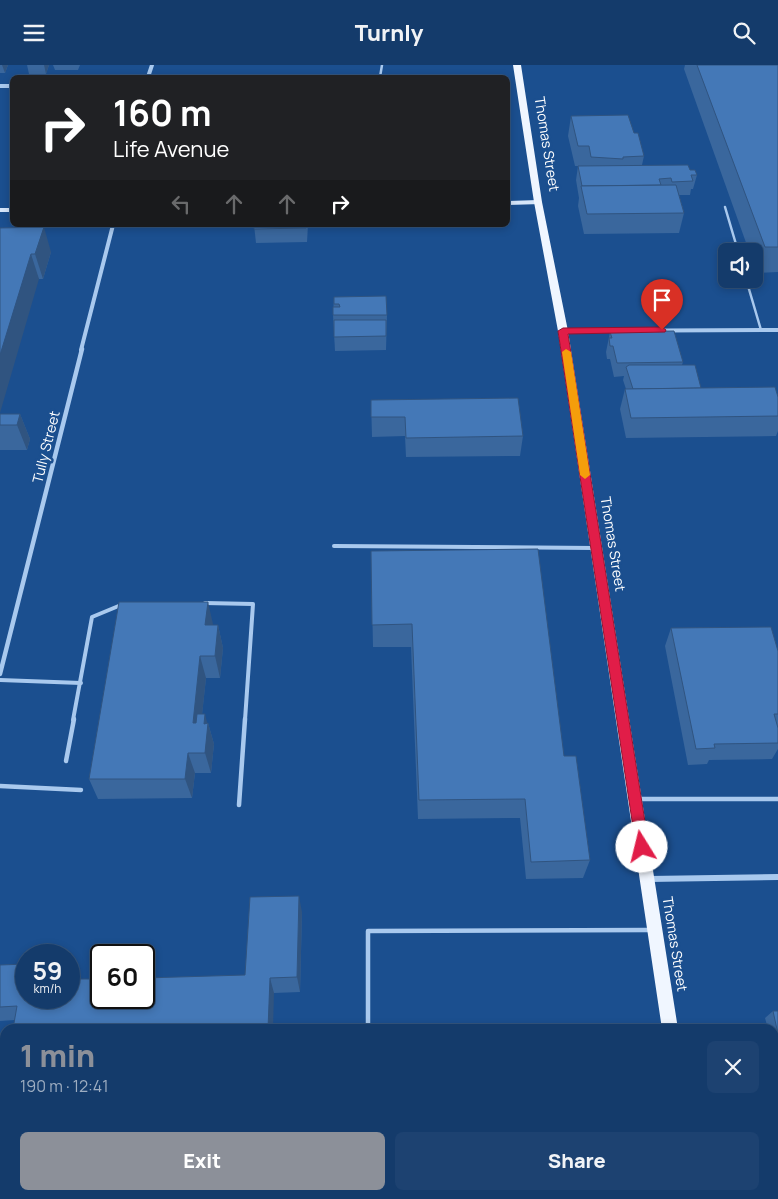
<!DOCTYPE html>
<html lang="en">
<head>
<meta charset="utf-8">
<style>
	:root { --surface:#143b6b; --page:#1d4271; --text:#f1f3f6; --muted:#9dadc1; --line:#33557e; --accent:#8c9099 }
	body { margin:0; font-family:Manrope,sans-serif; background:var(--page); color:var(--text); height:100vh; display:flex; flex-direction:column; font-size:19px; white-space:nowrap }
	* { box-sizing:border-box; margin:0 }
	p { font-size:16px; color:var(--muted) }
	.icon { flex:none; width:28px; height:28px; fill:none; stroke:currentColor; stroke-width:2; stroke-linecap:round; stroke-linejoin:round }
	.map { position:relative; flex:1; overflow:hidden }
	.side { position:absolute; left:0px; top:959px; width:779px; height:176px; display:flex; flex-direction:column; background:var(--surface); border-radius:15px 15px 0 0; box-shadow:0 2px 8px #0003,0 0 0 1px var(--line) }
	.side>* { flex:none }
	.guide { position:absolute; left:10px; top:10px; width:500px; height:152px; border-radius:8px; box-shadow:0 2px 8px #0003,0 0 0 1px var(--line); background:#202124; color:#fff; overflow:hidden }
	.controls { position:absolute; left:718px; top:178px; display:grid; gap:10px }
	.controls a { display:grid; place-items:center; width:45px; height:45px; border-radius:8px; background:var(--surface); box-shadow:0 2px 8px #0003,0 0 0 1px var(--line); font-size:25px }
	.speed { position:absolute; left:15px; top:879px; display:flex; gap:10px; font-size:25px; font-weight:700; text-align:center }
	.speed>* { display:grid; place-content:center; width:65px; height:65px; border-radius:50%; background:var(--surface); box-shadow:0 2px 8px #0003,0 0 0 1px var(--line); line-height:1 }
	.speed small { font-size:12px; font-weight:400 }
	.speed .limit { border:2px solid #111; border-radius:8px; background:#fff; color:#111 }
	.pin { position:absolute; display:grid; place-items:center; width:42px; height:42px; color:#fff; margin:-51px -21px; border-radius:50% 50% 50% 0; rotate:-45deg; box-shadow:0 0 5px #0007 }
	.pin .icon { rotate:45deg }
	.me { position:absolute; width:55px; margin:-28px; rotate:351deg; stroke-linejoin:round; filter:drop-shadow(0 0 4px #0008) }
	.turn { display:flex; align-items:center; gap:18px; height:105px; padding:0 20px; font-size:22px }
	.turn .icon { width:65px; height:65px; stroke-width:2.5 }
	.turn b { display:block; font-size:35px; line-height:42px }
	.lanes { display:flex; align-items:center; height:48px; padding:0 20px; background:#0003; justify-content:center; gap:25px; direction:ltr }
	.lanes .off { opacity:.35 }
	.round { display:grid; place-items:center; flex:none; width:52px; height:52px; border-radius:8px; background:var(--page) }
	.overview { display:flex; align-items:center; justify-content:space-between; height:85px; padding:0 20px }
	h1 { font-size:30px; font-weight:800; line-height:38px; color:var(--accent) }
	.button { display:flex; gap:10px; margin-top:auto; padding:10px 20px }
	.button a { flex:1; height:58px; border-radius:8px; background:var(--accent); color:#fff; font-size:20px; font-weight:800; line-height:58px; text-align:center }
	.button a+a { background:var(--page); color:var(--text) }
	header { display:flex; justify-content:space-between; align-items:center; height:65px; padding:0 20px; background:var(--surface); font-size:22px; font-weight:800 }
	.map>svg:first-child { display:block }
</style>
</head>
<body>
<header><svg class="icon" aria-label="menu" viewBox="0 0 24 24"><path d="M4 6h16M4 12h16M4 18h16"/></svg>Turnly<svg class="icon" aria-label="search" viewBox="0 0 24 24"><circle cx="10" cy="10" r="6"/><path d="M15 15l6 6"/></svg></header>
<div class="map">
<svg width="778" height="1134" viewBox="0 0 778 1134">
	<rect width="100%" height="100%" fill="#1b4f8f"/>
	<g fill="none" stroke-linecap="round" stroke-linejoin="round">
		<g stroke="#a9c9ee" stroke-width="2.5">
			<polyline points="380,12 382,0"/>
			<polyline points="725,142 738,186"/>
			<polyline points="746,214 761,265"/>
		</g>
		<g stroke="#a9c9ee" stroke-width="4">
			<polyline points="334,481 594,483"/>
			<polyline points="205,538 253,539 245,655"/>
			<polyline points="0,615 81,618"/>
			<polyline points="73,655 92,552 121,540"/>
		</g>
		<g stroke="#a9c9ee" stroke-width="4.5">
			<polyline points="66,696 74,654"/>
			<polyline points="0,721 81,725"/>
			<polyline points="637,734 778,734"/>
			<polyline points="239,740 245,654"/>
			<polyline points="368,964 368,866 650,865"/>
			<polyline points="368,1130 368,1134"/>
		</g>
		<g stroke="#a9c9ee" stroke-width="4">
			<polyline points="148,12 152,0"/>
			<polyline points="0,21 12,21"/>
			<polyline points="563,266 778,265"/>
			<polyline points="81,285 113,160"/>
		</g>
		<polyline stroke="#a9c9ee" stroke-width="4.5" points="0,609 82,284"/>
		<polyline stroke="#a9c9ee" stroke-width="6" points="649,814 778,812"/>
		<g fill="#d6e6fa" fill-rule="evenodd">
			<polygon points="538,135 542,137 541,139 508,140 508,136"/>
			<rect x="0" y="143" width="12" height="4"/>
		</g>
		<g fill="#f0f6ff" fill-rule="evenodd">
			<polygon points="513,0 521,0 542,137 568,266 678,964 662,964 558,266 534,137"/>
			<rect x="687" y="1130" width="18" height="4"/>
		</g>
	</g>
	<g fill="#3a679d">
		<polygon points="0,0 8,0 5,8 0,8"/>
		<polygon points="27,0 49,0 46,9 29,9"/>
		<polygon points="53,0 80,0 78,5 55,5"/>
		<polygon points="685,0 778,0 778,207 757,208 754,200 754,186 749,186 684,4"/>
		<polygon points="571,51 634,68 644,91 642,100 690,105 697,110 693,124 691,124 690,130 679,130 684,148 679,168 584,169 578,141 579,133 576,115 578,101 586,101 575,101 568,71"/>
		<polygon points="254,160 308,160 307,177 256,178"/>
		<polygon points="0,163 51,187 43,214 39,214"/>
		<polygon points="334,232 387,250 386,285 335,286 333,250"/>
		<polygon points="610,267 683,297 682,300 701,323 778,332 778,366 776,371 626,373 620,344 625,324 626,324 623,315 624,311 614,312 610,294 607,294 606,287"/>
		<polygon points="371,335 523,371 520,391 406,392 405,371 372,372"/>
		<polygon points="0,349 20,349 30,374 27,385 0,385"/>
		<polygon points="371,486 564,691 590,795 583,813 526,814 520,753 418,754 411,582 373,582"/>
		<polygon points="213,559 213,560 218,560 223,583 220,613 206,613 202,649 207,659 208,658 214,679 211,708 195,708 192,733 98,734 89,714"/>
		<polygon points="671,563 778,586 778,684 772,694 709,695 707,699 688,700 665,581"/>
		<polygon points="302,847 300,927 274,928 15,955 0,956 0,900 26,900 26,932 245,910"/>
		<polygon points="773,946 778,946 778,996 774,996 774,964 768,964 765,953"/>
		<polygon points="5,1011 5,1107 0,1104 0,1040"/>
	</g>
	<g fill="#305480">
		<polygon points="2,0 8,0 5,8"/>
		<polygon points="44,0 49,0 46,9"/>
		<polygon points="44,162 51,187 43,214 35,189"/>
		<polygon points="31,189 39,214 0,348 0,290"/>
		<polygon points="20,349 30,374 27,385 17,360"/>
		<polygon points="208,537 213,559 211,583 205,560"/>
		<polygon points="218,560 223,583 220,613 215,591"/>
		<polygon points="200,591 206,613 199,679 193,658"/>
		<polygon points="205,649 208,661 208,658 214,679 211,708 205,688 204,659"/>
		<polygon points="188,688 195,708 192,733 185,714"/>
		<polygon points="299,831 302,847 300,927 297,912"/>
		<polygon points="26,899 26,919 23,915"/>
		<polygon points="270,913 274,928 273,964 268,964"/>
	</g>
	<g fill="#4478b7" stroke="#305480">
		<polygon points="697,0 778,0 778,182 765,182"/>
		<polygon points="628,50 634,68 638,68 644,91 623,92 623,94 591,92 589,81 578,81 571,51"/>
		<polygon points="688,100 690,105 695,105 697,110 691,110 693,116 672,117 671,113 659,114 661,120 582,121 578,101"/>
		<polygon points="676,120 684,148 587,149 581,121"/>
		<polygon points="254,160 306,160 306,163 254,164"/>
		<polygon points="44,162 35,189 31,189 0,290 0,163"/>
		<polygon points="386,231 387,250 333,250 333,242 340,242 339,239 334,239 334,232"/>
		<polygon points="334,255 386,255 386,271 334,272"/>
		<polygon points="674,266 683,297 617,298 613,281 610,281 609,273 612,273 610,267"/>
		<polygon points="629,300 695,300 701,323 633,324 626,302"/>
		<polygon points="775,322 778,332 778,351 631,353 625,324"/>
		<polygon points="518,333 523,371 406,373 405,352 371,352 371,335"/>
		<polygon points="0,349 20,349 17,360 0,360"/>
		<polygon points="538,484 564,691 576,691 590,795 531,797 525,734 419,735 412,559 372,560 371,486"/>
		<polygon points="119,537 208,537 205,560 218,560 215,591 200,591 193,658 196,658 197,649 205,649 204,659 208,658 205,688 188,688 185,714 89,714"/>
		<polygon points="771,562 778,586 778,649 774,649 778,663 778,678 714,679 715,683 696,684 671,563"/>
		<polygon points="299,831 297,912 270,913 268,964 13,964 17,941 0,942 0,900 26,899 23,915 26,915 26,932 69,932 69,914 101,914 101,932 144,932 144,913 245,910 250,832"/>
		<polygon points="773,946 778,946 778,969"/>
		<polygon points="5,1011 5,1098 0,1099 0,1040"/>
	</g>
	<polygon fill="#e11d48" stroke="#92132f" points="662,262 666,265 665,267 568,269 649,782 647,786 642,788 638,786 636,782 558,266 563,263"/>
	<polygon fill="#f59e0b" points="566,284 571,287 590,410 585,414 580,410 562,287"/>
	<g text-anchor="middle" stroke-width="5" stroke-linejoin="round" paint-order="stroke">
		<g font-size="14" fill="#fff" stroke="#1b4f8f">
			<text transform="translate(547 79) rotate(81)" y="5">Thomas Street</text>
			<text transform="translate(46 382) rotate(-76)" y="5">Tully Street</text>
			<text transform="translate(613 479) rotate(81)" y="5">Thomas Street</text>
			<text transform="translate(675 879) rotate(81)" y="5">Thomas Street</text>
		</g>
	</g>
</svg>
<div class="controls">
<a><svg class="icon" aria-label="sound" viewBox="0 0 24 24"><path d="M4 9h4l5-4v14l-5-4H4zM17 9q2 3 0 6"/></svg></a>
</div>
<div class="speed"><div>59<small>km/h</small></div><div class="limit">60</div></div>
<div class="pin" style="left:662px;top:265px;background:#d93025"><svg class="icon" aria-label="arrive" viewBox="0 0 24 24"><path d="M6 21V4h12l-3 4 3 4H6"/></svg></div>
<svg class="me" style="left:642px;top:782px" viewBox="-20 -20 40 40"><circle r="19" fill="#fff"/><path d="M0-13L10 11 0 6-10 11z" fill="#e11d48"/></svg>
<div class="guide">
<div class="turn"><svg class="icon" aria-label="right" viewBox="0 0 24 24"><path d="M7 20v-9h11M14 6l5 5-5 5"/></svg><div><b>160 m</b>Life Avenue</div></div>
<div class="lanes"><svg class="icon off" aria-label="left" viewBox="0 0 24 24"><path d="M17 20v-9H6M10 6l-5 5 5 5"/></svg><svg class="icon off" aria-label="ahead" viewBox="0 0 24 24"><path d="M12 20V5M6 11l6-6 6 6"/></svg><svg class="icon off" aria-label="ahead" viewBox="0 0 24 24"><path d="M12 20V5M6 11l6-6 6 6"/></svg><svg class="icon" aria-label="right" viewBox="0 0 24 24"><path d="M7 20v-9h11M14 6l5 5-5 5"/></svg></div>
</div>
<section class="side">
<div class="overview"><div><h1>1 min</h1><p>190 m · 12:41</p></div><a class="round"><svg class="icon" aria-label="close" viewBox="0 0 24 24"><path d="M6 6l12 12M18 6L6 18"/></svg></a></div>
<div class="button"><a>Exit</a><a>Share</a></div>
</section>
</div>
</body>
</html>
